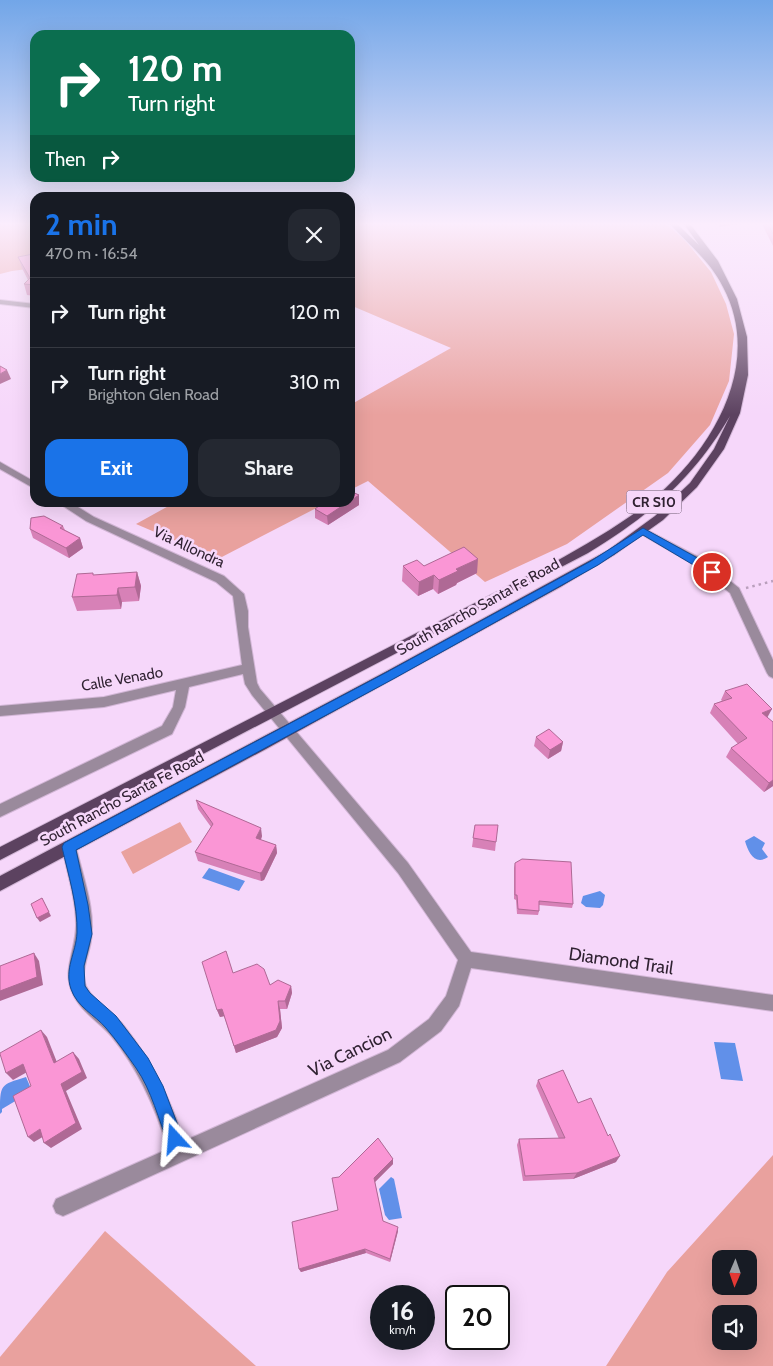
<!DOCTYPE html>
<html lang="en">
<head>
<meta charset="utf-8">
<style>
	:root { --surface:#171b24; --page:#242831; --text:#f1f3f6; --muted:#9ea1a6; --line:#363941; --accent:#1a73e8 }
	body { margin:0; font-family:Cabin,sans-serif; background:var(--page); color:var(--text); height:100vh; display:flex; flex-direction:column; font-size:19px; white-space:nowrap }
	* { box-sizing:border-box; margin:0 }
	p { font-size:16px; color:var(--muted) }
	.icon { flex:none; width:28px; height:28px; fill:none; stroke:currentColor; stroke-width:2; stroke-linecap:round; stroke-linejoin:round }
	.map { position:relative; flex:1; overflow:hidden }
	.panel { position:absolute; left:30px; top:192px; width:325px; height:315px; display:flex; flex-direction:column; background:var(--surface); border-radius:15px; box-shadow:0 5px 20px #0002 }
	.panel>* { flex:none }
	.banner { position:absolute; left:30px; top:30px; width:325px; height:152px; border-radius:15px; box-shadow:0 5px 20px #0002; background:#0b6e4f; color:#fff; overflow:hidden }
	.needle { width:32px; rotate:182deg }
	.fabs { position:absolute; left:712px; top:1250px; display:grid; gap:10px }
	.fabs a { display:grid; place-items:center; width:45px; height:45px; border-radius:10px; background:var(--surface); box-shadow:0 5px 20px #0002; font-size:25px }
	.speed { position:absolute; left:370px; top:1285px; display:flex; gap:10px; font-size:25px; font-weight:700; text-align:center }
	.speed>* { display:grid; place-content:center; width:65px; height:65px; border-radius:50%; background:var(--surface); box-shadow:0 5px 20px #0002; line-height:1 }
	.speed small { font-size:12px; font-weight:400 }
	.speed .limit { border:2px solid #111; border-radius:8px; background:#fff; color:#111 }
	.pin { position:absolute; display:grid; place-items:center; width:42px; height:42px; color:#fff; margin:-21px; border:2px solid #fff; border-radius:50%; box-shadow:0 1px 5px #0007 }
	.me { position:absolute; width:55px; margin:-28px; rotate:341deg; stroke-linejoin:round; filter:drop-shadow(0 0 4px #0008) }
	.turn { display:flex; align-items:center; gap:18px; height:105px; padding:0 15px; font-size:22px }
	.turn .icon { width:65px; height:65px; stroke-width:2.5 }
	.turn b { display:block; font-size:35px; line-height:42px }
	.then { display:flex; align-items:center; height:48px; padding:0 15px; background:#0003; gap:10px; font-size:19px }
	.round { display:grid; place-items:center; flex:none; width:52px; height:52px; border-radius:15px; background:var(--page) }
	.head { display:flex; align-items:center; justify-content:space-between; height:85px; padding:0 15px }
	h1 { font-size:30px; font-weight:800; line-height:38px; color:var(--accent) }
	.primary-button { display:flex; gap:10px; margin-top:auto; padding:10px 15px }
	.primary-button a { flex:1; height:58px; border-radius:15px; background:var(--accent); color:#fff; font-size:20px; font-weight:800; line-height:58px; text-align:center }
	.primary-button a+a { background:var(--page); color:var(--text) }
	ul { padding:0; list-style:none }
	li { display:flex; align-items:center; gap:15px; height:70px; padding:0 15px; border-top:1px solid var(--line) }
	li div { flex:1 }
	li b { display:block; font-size:19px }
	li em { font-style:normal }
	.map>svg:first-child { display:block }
</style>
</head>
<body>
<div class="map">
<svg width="773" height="1366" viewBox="0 0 773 1366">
	<rect width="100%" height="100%" fill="#f6d7fa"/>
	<g fill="#e9a19e" fill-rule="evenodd">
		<polygon points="0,224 35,224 35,268 12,271 0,274"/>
		<polygon points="350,224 666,224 684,239 711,272 726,304 734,334 729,381 710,425 668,473 567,544 485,582 368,481 350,490 350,405 451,348 350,305"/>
		<polygon points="174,503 326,503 218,559 136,524"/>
		<polygon points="180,822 192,842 133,874 121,852"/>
		<path d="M773,1155V1366H606L667,1272ZM721,1259H749V1286H721ZM721,1314H749V1341H721Z"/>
		<polygon points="105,1231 256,1366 0,1366 0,1357"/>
	</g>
	<g fill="#6190e9">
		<path d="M754,836L765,843L762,849L768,857C755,866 748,852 745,841Z"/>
		<polygon points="209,868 245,881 239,891 202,878"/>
		<polygon points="600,891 605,895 603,905 600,908 586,907 581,903 583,896"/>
		<polygon points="714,1042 735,1043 743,1081 721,1079"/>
		<path d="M26,1077L32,1091L2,1109V1112L0,1114C0,1084 0,1085 26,1077Z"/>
		<polygon points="391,1177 394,1179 402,1218 389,1220 385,1215 379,1189"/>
	</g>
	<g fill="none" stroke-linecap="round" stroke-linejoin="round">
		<defs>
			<g id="minor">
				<polygon points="0,300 35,304 35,308 0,304"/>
				<polygon points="0,462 35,482 35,489 0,469"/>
				<path d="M57,502H70L94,517L224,576L244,594L248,611V627L257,683L260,689L408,863L471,952L773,995V1011L471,968L459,1006L441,1031L400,1062L70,1213L63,1216L56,1213L53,1206L56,1199L168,1149C156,1109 139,1070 112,1037C100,1022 80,1012 72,992C62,970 76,949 76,925C76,899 67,873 62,847L64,842L69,841L74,842L76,847C83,877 96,910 91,941C89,955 80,972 86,986C93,1002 114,1012 125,1027C152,1061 171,1100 184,1141L388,1050L429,1019L446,996L458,960L398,873L252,695L245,684L243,674L189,687L185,707L172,734L0,817V804L162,726L173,707L176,690L104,707L0,716V706L104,697L242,665L233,596L216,582L86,521Z"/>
				<polygon points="643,528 704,560 739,588 773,660 773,678 769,676 767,673 730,593 696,566 639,533 638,531 639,529"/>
			</g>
			<path id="major" d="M670,224H677L699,245L684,224H690L718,261L737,299L747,337L748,375L740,413L724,449L697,487L663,520L614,555L562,586L266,749L0,891V876L387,671L607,551L655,516L690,483L714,449L730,416C693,479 650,515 588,553L0,860V847L553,563C589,543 626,522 658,495C715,445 763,362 723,287C710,261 689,245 670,224Z"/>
		</defs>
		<use href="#minor" stroke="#d2b6d6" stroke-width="2"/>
		<use href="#major" stroke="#d2b6d6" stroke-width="2"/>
		<polyline stroke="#b99fbc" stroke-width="2.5" stroke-dasharray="2.5 4" stroke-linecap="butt" points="746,588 773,581"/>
		<use href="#minor" fill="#9a8a9c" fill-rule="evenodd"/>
		<use href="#major" fill="#5c4260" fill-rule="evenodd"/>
	</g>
	<g fill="#d781b7">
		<polygon points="762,224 773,224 773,246"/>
		<polygon points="18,257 35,258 35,296 27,295 24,284 28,280 22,268"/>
		<polygon points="359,495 359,505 328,525 315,518 315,509 321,505 321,502 350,502"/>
		<polygon points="63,526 65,530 80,538 83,548 69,558 33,538 30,529"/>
		<polygon points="403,566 424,566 477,573 457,583 456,585 438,594 433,589 418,596 402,581"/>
		<polygon points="137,572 141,586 139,601 122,602 121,609 77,611 72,597"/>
		<polygon points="725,691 768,718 773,786 764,792 726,757 731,748 738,744 710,713 714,704 722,701 721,700"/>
		<polygon points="536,737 563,742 561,751 548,759 534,746"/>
		<polygon points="196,800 262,836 261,840 276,845 277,853 264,880 261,881 198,861 195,852 211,827 198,809"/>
		<polygon points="475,825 496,842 495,851 472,847"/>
		<polygon points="515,863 573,904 572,908 539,905 539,911 538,915 517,914 516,900 514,899 514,868"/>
		<polygon points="233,973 270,985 291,986 292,993 287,1009 280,1009 282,1028 277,1037 236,1053 224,1016 220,1017 217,1010"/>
		<polygon points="538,1080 616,1162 573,1179 523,1181 517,1145 519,1139 559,1139 536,1086"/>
		<polygon points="393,1159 393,1164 375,1182 383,1221 398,1231 390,1262 366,1253 301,1272 299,1269 338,1210 339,1177"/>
	</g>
	<g fill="#af6995">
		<polygon points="720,224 739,224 719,227"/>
		<polygon points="7,370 11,379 0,384 0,374"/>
		<polygon points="359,495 359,505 328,525 327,516 348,502 350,502 350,501"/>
		<polygon points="80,538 83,548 69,558 66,548"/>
		<polygon points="478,559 477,573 457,583 456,585 438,594 439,580 456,569"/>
		<polygon points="137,572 141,586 139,601 135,587"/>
		<polygon points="434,575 433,589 418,596 419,582"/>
		<polygon points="118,588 122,602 121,609 117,595"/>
		<polygon points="772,709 767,718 762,713"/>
		<polygon points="563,742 561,751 548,759 550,750"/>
		<polygon points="773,780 773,786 764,792 769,783"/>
		<polygon points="261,828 262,836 258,847 256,838"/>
		<polygon points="276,845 277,853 264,880 261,881 260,873"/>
		<polygon points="42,898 51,916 40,922 37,918"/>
		<polygon points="34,953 39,961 43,985 0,1001 0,991"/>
		<polygon points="291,986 292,993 287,1009 285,1001"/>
		<polygon points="278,1001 280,1009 282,1028 277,1037 236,1053 234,1046"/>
		<polygon points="222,1009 225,1016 220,1017 217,1010"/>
		<polygon points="41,1030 47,1037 60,1070 54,1063"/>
		<polygon points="73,1052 79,1059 87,1078 66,1091 82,1129 51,1148 44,1143 61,1084"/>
		<polygon points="23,1064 29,1071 13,1080 6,1073"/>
		<polygon points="40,1129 46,1135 34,1142 28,1137"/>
		<polygon points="620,1156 616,1162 573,1179 577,1173"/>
		<polygon points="393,1159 393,1164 374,1183 374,1178"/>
		<polygon points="398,1227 398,1231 390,1262 390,1259"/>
		<polygon points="365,1249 366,1253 301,1272 299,1269"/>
	</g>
	<g fill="#fa96d5" stroke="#af6995">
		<polygon points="768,224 773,224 773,234"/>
		<polygon points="33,254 35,258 35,285 24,284 30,278 18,257"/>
		<polygon points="0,366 7,370 0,374"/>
		<polygon points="350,491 359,495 350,501"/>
		<polygon points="348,502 327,516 315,509 324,502"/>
		<polygon points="44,516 63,526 60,528 80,538 66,548 30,529 31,518"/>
		<polygon points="464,547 478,559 456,569 458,571 439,580 434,575 419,582 403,566 417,560 424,566"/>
		<polygon points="137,572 135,587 118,588 117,595 72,597 77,574 93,573 93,575"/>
		<polygon points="747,684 772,709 762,713 773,722 773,780 769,783 731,748 747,738 714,704 732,698 725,691"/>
		<polygon points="549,729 563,742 550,750 536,737"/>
		<polygon points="196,800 261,828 256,838 276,845 262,872 260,873 195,852 213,824"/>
		<polygon points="475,825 498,825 496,842 473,838"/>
		<polygon points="522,859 571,862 573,904 539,901 539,911 518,909 517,895 515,895 515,863"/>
		<polygon points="42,898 49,912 37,918 31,904"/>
		<polygon points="226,951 233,973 257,964 264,969 270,985 278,980 291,986 285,1001 278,1001 280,1021 276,1030 234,1046 222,1009 217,1010 202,962"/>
		<polygon points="34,953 37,977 0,991 0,966"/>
		<polygon points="41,1030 54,1063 73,1052 82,1072 61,1084 76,1123 44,1143 40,1129 28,1137 13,1096 31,1086 23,1064 6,1073 0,1054 0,1053"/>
		<polygon points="563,1070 578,1103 591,1098 608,1136 610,1134 620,1156 577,1173 525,1176 519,1139 565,1138 538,1080"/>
		<polygon points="378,1138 393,1159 374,1178 383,1221 398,1227 390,1259 365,1249 299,1269 292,1222 338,1210 332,1178 339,1177"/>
	</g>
	<linearGradient id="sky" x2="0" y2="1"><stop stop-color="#72a6e8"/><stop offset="0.54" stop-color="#fbedfd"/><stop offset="1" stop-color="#fbedfd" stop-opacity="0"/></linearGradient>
	<rect width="773" height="415" fill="url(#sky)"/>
	<path fill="#1a73e8" stroke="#114b97" d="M643,528L703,561L717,572L712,576L643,535L598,565L395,678L76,850L88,905L92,934L84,966L85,986L90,993L116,1016L148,1058L163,1086L183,1139L181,1145L175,1147L169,1145C158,1119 152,1091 136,1068C127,1055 117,1041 106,1028C95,1015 77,1007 71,989C64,969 76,953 77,933C78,905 68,874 62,847L64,843L387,672L591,561Z"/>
	<g text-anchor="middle" stroke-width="5" stroke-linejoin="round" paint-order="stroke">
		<rect fill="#f6d7fa" stroke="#6b586e" stroke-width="1" x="626.5" y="490.5" width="55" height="23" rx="4"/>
		<g font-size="14" font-weight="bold" fill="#302232">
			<text x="654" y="507">CR S10</text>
		</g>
		<g font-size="15" fill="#302232" stroke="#f6d7fa">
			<text transform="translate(189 547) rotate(25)" y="5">Via Allondra</text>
			<text transform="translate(478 607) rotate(-29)" y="5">South Rancho Santa Fe Road</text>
			<text transform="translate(122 679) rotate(-10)" y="5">Calle Venado</text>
			<text transform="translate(122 799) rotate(-28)" y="5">South Rancho Santa Fe Road</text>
		</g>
		<g font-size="18" fill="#302232" stroke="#f6d7fa">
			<text transform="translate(621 961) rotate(8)" y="6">Diamond Trail</text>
			<text transform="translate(350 1052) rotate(-26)" y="6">Via Cancion</text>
		</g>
	</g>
</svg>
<div class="fabs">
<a><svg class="needle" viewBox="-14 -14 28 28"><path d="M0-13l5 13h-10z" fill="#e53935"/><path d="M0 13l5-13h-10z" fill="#9ea1a6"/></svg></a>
<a><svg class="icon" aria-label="sound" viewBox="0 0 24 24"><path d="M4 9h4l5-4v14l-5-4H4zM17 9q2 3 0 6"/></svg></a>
</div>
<div class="speed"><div>16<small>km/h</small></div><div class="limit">20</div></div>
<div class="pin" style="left:712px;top:572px;background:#d93025"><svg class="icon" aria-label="arrive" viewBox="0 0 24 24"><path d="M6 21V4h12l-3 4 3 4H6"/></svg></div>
<svg class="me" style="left:175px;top:1139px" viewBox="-20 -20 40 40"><path d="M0-17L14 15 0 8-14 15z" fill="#1a73e8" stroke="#fff" stroke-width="4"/></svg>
<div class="banner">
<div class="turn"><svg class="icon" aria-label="right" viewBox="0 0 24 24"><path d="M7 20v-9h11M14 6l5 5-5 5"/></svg><div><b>120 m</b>Turn right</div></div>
<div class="then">Then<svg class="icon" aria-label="right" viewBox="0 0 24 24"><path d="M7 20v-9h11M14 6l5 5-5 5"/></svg></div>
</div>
<section class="panel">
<div class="head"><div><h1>2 min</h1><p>470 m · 16:54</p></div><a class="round"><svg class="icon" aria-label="close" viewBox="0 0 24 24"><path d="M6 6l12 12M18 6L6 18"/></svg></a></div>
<ul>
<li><svg class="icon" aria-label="right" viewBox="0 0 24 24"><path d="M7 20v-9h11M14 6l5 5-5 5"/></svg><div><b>Turn right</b></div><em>120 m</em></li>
<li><svg class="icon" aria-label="right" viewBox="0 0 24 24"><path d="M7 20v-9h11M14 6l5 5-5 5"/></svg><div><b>Turn right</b><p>Brighton Glen Road</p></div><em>310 m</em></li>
</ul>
<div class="primary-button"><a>Exit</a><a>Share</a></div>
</section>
</div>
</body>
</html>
